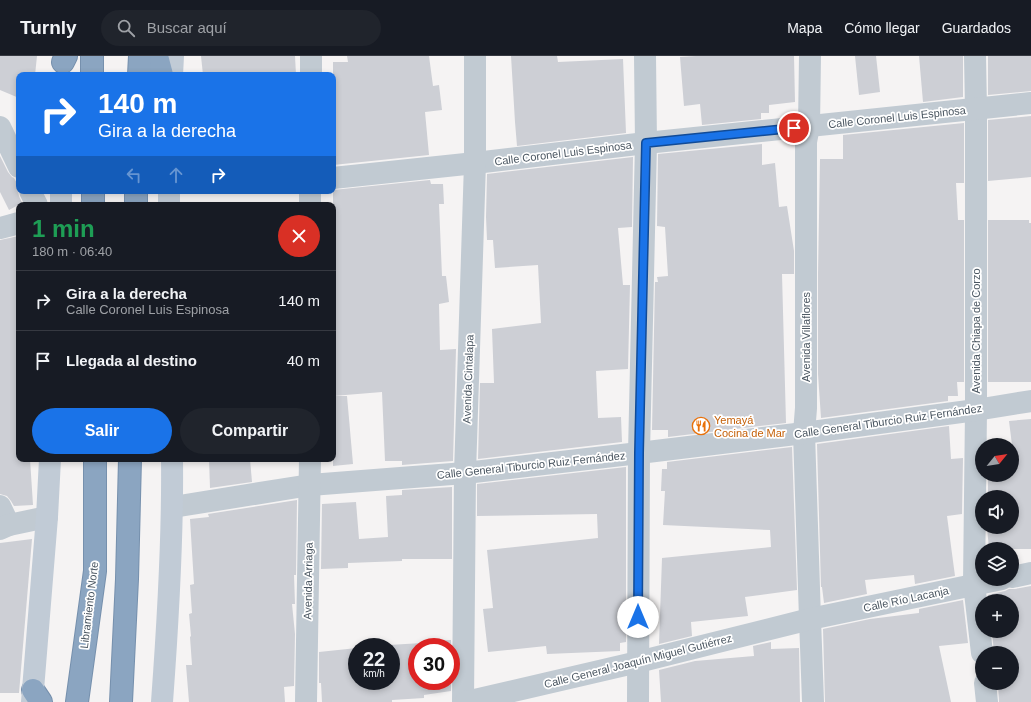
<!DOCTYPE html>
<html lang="es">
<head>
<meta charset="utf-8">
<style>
	:root { --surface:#171b24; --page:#20242c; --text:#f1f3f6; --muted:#9ea1a6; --line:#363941; --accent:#1a73e8 }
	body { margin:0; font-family:Helvetica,sans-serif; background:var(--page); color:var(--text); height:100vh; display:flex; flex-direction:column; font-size:15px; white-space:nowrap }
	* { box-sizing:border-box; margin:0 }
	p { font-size:13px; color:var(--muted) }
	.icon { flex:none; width:22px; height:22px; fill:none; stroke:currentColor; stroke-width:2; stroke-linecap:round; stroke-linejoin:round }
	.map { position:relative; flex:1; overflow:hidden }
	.sheet { position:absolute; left:16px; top:146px; width:320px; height:260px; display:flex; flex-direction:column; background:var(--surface); border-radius:8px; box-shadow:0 2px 6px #0003 }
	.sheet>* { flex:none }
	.hud { position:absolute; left:16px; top:16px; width:320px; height:122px; border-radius:8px; box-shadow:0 2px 6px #0003; background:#1a73e8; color:#fff; overflow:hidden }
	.needle { width:26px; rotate:60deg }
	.controls { position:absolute; left:975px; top:382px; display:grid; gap:8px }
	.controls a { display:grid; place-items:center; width:44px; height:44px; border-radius:50%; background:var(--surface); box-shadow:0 2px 6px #0003; font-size:20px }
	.speed { position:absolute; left:348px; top:582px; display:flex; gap:8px; font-size:20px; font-weight:700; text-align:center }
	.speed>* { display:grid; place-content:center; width:52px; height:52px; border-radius:50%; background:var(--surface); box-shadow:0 2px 6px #0003; line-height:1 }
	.speed small { font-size:10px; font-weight:400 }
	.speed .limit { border:6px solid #d22; background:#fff; color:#111 }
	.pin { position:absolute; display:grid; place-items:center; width:34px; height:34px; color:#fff; margin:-17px; border:2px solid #fff; border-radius:50%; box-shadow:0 1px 4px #0007 }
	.me { position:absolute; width:44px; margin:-22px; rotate:0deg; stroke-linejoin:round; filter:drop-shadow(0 0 3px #0008) }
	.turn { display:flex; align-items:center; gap:14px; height:84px; padding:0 16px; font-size:18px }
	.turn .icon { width:52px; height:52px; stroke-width:2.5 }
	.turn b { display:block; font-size:28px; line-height:34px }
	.lanes { display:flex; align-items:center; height:38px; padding:0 16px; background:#0003; justify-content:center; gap:20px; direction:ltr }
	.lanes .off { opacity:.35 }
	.round { display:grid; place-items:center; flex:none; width:42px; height:42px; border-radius:21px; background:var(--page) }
	.head { display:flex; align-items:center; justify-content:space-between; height:68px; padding:0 16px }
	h1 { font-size:24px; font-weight:700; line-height:30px; color:#1e9e55 }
	.button { display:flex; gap:8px; margin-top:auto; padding:8px 16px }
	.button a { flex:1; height:46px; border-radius:24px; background:var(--accent); color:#fff; font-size:16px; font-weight:700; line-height:46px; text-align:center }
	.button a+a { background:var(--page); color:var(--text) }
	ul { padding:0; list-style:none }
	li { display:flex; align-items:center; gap:12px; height:60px; padding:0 16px; border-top:1px solid var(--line) }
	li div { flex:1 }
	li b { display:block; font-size:15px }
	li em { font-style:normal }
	header { display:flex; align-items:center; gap:24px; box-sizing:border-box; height:56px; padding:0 20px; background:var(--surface); border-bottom:1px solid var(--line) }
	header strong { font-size:19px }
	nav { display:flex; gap:22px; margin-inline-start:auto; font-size:14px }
	.search { width:280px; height:36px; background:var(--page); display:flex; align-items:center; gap:10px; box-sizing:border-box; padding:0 14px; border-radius:22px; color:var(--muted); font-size:15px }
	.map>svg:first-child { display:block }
</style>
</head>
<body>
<header>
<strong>Turnly</strong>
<div class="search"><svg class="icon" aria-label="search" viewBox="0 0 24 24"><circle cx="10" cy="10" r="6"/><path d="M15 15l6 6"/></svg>Buscar aquí</div>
<nav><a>Mapa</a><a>Cómo llegar</a><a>Guardados</a></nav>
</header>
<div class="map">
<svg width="1031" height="646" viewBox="0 0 1031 646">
	<rect width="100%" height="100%" fill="#f5f3f3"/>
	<g fill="#cdcfd5">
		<polygon points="0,0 37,0 35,19 19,19 19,42 0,34"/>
		<polygon points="201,0 295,0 296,19 203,19"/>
		<polygon points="347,0 429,0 433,30 439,29 442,54 425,56 429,99 333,109 333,6 348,6"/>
		<polygon points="511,0 557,0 558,6 623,3 626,77 517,90 515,66"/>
		<polygon points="696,0 794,0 795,46 769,49 769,57 761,57 761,63 702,69 700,48 684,50 680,1"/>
		<polygon points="855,0 876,0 880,36 859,39"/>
		<polygon points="919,0 963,0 963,41 923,46"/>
		<polygon points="988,0 1031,0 1031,35 988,39"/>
		<polygon points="1031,60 1031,121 988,125 988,64"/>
		<polygon points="964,67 964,127 956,127 958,164 964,164 964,326 957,326 958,340 948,340 948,345 821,362 818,318 818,218 820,103 843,103 843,79"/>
		<polygon points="762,88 762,109 775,107 779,151 787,150 794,195 794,218 782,218 786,367 668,381 668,374 652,374 655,226 658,226 657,221 668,220 665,171 657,170 658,98"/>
		<polygon points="0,100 8,116 12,121 14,122 19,131 18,135 19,140 22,147 9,154 0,136"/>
		<polygon points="633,101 632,171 618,172 623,229 630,229 628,313 596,315 598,362 621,361 622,386 478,403 480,327 494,327 492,273 541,267 538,209 495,212 493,184 487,184 486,161 487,118"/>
		<polygon points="430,124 431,128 443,128 444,148 439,148 442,220 446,220 449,246 439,248 440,294 456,293 453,405 402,409 402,405 385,405 382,336 333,340 333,134"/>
		<polygon points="988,164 1029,164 1029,167 1031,167 1031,326 988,326"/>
		<polygon points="19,180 19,403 30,403 33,449 14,450 11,445 7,440 0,438 0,184"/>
		<polygon points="333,340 347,340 353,408 333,410"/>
		<polygon points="1031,363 1031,493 989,493 987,471 1012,471 1012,441 988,441 988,419 1012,419 1012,389 1009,365"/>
		<polygon points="949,370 951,403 963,402 962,458 947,460 955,520 915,528 914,519 865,524 867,538 824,547 822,531 821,531 817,388"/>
		<polygon points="792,391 797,534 745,541 748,560 691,566 692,580 659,588 662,502 771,491 770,474 663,469 665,435 661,435 662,413 667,413 667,406"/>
		<polygon points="209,403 250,403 252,426 210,432"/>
		<polygon points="626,411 626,586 620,587 620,595 547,598 546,590 488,596 483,553 493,552 487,494 598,482 597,458 477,460 477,428"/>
		<polygon points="452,431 452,503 402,503 402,505 348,507 348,512 321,513 322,448 356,446 359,483 388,481 386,440 402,439 402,434"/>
		<polygon points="297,444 296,519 294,519 295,548 292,548 295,578 294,630 284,631 285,646 189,646 186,609 192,609 190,581 191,580 189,558 192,557 190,529 194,528 190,463 209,461 208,458"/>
		<polygon points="32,483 19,637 0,637 0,487"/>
		<polygon points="1031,530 1031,646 999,646 998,627 1012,627 1012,597 994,597 992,575 1012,575 1012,545 989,545 988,539 1005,535 1009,533 1015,533"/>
		<polygon points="963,544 968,587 939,590 951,646 825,646 823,573 870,563 919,557 919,553"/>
		<polygon points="451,584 451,591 417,591 417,625 451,625 451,635 424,639 424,642 392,644 392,646 322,646 321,627 319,627 319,596 357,592 357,625 391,625 391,591 372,591 372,590 422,587 421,585"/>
		<polygon points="771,586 771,593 799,592 800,646 661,646 659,614 695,605 754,600 753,590"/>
	</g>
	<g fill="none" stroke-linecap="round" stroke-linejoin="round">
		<defs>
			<g id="highway">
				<polyline points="92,0 92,19"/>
				<polyline points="157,0 162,19"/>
				<polyline points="63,6 66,0"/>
				<polyline points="139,19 140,0"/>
				<polyline points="93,135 93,149"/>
				<polyline points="136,149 136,135"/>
				<polyline points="33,634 41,646"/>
				<polyline points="77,646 95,515 95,403"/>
				<polyline points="121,646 127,523 130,403"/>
			</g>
		</defs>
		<use href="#highway" stroke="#7690ad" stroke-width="24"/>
		<g stroke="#c1cad2" stroke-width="22">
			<polyline points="810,0 809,70 806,86 806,352 804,377 810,563 813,646"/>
			<polyline points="975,0 976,53 976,354 974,528 982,597"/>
			<polyline points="311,19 311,0"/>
			<polyline points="0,71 19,111"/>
			<polyline points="333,122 475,107 646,87 1031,47"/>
			<polyline points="30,135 37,149"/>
			<polyline points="310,149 310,135"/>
			<polyline points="0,172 19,167"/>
			<polyline points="0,450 9,469"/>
			<polyline points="173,451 310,429 465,417 639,397 804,377 976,354 1031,345"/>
			<polyline points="0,473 9,469 47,461"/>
			<polyline points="1012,521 1031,517"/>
			<polyline points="985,627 987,646"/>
			<polyline points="306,646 310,403"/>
			<polyline points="463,646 465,417 475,107 475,0"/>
			<polyline points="466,646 638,606 810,563 1002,523"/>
			<polyline points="638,646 639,397 646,87 645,0"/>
		</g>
		<g stroke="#c1cbd6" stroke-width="22">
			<polyline points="172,19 173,0"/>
			<polyline points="169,135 169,149"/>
			<polyline points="61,149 61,135"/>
			<polyline points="32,646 47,461 50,403"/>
			<path d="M162,646C168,565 173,484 172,403"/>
		</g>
		<use href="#highway" stroke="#8ba5c1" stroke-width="22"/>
	</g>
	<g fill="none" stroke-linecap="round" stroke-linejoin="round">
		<defs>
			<polyline id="route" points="638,561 639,397 646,87 794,72"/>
		</defs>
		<use href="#route" stroke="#114b97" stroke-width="10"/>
		<use href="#route" stroke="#1a73e8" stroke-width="7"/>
	</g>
	<defs>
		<symbol id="restaurant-ring" viewBox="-11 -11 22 22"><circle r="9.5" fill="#fff" stroke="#e8710a" stroke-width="1.5"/><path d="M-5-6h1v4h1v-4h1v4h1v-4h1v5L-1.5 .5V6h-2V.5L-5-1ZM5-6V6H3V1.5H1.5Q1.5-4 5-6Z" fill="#e8710a"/></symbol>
	</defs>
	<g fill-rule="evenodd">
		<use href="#restaurant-ring" x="691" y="360" width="20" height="20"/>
	</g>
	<g text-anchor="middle" stroke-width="3.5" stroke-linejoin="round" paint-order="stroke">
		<g font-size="11" fill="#4a5661" stroke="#fff">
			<text transform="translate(897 61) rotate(-6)" y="4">Calle Coronel Luis Espinosa</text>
			<text transform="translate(563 97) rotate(-7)" y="4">Calle Coronel Luis Espinosa</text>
			<text transform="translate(976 275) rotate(-90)" y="4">Avenida Chiapa de Corzo</text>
			<text transform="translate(806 281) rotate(-90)" y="4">Avenida Villaflores</text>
			<text transform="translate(468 323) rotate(-88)" y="4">Avenida Cintalapa</text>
			<text transform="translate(888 365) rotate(-8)" y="4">Calle General Tiburcio Ruiz Fernández</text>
			<text transform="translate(531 409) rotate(-6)" y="4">Calle General Tiburcio Ruiz Fernández</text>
			<text transform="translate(308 525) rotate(-89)" y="4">Avenida Arriaga</text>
			<text transform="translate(906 543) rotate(-12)" y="4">Calle Río Lacanja</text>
			<text transform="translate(89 549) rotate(-83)" y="4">Libramiento Norte</text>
			<text transform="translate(638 605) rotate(-14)" y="4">Calle General Joaquín Miguel Gutiérrez</text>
		</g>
		<g font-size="11" fill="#c56008" stroke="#fff" text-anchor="start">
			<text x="714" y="368">Yemayá<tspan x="714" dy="13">Cocina de Mar</tspan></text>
		</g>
	</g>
</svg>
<div class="controls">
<a><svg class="needle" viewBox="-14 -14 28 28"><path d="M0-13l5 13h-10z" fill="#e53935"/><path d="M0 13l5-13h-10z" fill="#9ea1a6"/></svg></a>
<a><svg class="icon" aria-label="sound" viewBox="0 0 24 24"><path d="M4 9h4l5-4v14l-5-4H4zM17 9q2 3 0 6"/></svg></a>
<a><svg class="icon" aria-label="layers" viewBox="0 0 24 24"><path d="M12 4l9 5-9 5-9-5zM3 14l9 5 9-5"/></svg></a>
<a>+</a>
<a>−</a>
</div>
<div class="speed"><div>22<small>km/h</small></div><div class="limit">30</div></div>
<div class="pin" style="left:794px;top:72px;background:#d93025"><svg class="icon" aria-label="arrive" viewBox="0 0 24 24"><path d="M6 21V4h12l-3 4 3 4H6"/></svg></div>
<svg class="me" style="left:638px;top:561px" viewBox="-20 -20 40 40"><circle r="19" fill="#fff"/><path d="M0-13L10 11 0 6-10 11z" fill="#1a73e8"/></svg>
<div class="hud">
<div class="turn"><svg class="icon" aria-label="right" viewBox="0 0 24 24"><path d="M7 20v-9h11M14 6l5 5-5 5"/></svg><div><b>140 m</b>Gira a la derecha</div></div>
<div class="lanes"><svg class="icon off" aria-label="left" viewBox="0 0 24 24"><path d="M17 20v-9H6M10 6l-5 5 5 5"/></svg><svg class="icon off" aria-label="ahead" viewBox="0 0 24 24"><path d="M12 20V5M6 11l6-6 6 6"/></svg><svg class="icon" aria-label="right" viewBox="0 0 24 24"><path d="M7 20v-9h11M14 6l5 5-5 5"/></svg></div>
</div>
<section class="sheet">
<div class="head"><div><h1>1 min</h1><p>180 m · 06:40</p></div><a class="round" style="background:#d93025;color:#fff"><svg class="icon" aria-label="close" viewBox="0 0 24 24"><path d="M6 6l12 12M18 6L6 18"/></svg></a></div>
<ul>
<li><svg class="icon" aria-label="right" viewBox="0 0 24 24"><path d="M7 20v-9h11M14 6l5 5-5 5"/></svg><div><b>Gira a la derecha</b><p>Calle Coronel Luis Espinosa</p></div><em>140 m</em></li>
<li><svg class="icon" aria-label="arrive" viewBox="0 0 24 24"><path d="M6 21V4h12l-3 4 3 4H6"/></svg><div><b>Llegada al destino</b></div><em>40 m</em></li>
</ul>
<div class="button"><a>Salir</a><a>Compartir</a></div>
</section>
</div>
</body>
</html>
